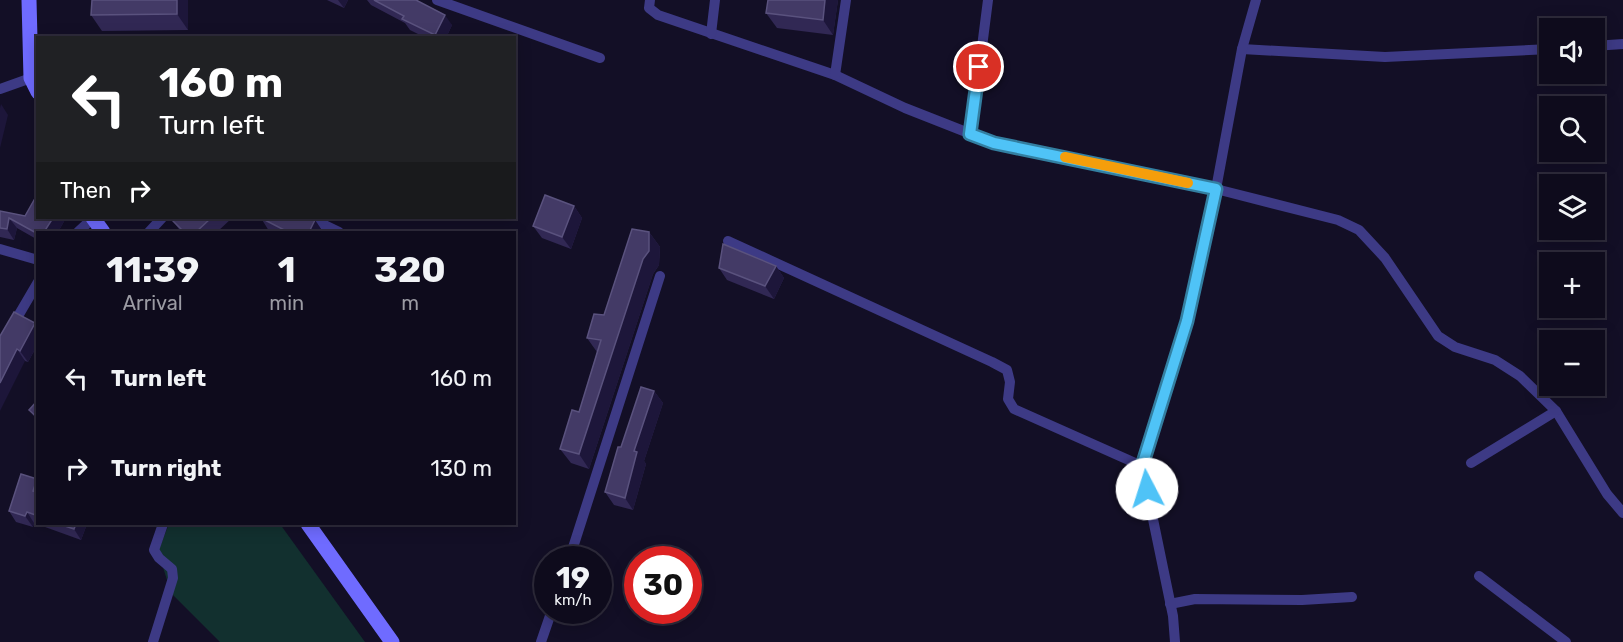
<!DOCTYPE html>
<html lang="en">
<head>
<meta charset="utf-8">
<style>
	:root { --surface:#0e0b1c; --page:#171425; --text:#f1f3f6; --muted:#9b9ba3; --line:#2e2b3b }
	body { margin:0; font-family:Rubik,sans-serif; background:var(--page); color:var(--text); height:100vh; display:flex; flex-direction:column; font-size:22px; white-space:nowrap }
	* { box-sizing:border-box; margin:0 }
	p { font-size:20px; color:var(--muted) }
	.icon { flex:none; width:33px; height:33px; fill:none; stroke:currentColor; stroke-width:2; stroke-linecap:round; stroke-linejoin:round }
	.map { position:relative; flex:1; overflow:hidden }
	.panel { position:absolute; left:36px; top:231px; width:480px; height:294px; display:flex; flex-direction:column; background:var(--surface); border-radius:0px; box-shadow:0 3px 15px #0003,0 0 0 2px var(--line) }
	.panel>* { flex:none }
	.banner { position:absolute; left:36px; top:36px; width:480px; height:183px; border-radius:0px; box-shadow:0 3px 15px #0003,0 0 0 2px var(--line); background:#202124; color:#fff; overflow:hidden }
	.fabs { position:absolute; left:1539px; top:18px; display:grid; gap:12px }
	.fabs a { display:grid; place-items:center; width:66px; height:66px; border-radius:0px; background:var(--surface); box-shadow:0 3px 15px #0003,0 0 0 2px var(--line); font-size:30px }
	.speed { position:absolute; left:534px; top:546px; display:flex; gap:12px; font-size:30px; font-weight:700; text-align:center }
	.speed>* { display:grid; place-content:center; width:78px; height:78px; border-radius:50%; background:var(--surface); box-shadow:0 3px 15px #0003,0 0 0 2px var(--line); line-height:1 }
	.speed small { font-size:15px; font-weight:400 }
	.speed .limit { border:9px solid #d22; background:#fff; color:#111 }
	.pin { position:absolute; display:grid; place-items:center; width:51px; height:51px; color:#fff; margin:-26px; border:3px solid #fff; border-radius:50%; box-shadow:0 2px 6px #0007 }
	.me { position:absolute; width:66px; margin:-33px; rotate:355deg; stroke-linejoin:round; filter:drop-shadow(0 0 4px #0008) }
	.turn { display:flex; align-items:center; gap:21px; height:126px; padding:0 24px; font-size:27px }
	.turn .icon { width:78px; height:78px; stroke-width:2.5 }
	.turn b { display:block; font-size:42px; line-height:51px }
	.then { display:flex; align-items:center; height:57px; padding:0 24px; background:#0003; gap:12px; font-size:22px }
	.eta { display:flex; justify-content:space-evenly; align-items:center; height:102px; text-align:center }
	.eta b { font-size:36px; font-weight:700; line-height:42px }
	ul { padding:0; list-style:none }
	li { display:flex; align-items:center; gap:18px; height:90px; padding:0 24px }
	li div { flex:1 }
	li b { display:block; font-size:22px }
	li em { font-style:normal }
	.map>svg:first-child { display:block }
</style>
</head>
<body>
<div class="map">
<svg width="1623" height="642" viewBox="0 0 1623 642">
	<rect width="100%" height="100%" fill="#130f26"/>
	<polygon fill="#12302f" points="169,524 280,524 365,642 220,642 171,593 158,551"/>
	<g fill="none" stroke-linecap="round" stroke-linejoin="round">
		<g stroke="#3d3a85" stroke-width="10">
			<polyline points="437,0 600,58"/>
			<polyline points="650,0 649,8 658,15 835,75 905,108 994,143 1216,189 1338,220 1359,230 1385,258 1438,336 1455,347 1495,360 1520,376 1556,411 1607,494 1623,513"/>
			<polyline points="711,34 715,0"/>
			<polyline points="1594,46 1623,44"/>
			<polyline points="1242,49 1385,57 1550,49"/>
			<polyline points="835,75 846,0"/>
			<polyline points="0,89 31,78"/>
			<polyline points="971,133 988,0"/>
			<polyline points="310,218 339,232"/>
			<polyline points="78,232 93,218"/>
			<polyline points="149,232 162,218"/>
			<polyline points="728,241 992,362 1007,370 1010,382 1008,399 1014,409 1142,466"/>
			<polyline points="0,249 38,260"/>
			<polyline points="0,347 38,282"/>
			<polyline points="1471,463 1556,411"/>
			<polyline points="569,560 660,276"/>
			<polyline points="1479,576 1566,642"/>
			<polyline points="1170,604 1195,599 1302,600 1352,597"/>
			<polyline points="153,642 173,578 172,569 159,558 154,550 163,524"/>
			<polyline points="541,642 552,610"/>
			<polyline points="1175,642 1173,616 1142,466 1187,321 1216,189 1242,49 1256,0"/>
		</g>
		<g stroke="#6f6bff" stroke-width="15">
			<polyline points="29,0 31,78 38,92"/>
			<polyline points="93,218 103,232"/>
			<polyline points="308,524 392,642"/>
		</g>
	</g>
	<g fill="#312854">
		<polygon points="188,0 188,30 102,31 91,15"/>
		<polygon points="327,0 348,0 344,8"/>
		<polygon points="367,0 416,0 452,25 446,38 426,38 410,30 405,23 371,5"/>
		<polygon points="768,0 838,0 833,35 777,28 766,13"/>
		<polygon points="574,206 582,218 571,249 542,238 533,226"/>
		<polygon points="0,211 25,216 66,218 58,232 38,232 38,240 17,228 14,240 0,237"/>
		<polygon points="176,218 232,218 217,232 181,232 173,221"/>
		<polygon points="261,218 315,220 323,232 273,232 269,231"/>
		<polygon points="649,232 660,247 659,265 653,274 589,469 571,463 560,449 579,412 597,352 587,338 604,315"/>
		<polygon points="776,266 784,278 774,299 727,280 719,268"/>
		<polygon points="35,323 38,327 38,344 28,362 25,361 0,336"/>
		<polygon points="654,391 663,403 644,461 646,464 633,510 614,505 605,492 621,447"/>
		<polygon points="38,401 38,421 29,410"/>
		<polygon points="37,479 38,524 87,524 81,540 34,523 33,527 16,522 9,511"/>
	</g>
	<g fill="#1d163a">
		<polygon points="177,0 188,0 188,30 177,14"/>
		<polygon points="338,0 348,0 344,8"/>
		<polygon points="825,0 838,0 833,35 823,20"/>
		<polygon points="445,15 452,25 446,38 436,38 435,35"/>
		<polygon points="1,104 8,115 0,148 0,108"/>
		<polygon points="574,206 582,218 571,249 562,237"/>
		<polygon points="9,218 17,228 14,240 7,229"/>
		<polygon points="53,218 66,218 58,232 44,232"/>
		<polygon points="315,220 323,232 309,232"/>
		<polygon points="649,232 660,247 659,265 653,274 589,469 579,454"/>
		<polygon points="776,266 784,278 774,299 765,286"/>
		<polygon points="35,323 38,327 38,344 28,362 20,351"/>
		<polygon points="17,349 25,361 0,411 0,383"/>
		<polygon points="654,391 663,403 644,461 646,464 633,510 625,498 634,451"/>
		<polygon points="37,479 38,480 38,497 33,491"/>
		<polygon points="27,512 34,523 33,527 25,516"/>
		<polygon points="76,524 87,524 81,540 74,529"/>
	</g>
	<g fill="#433a66" stroke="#5a527e" stroke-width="1.5">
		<polygon points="92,0 177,0 177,14 91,15"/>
		<polygon points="374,0 416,0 445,15 435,35 402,19 404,16"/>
		<polygon points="768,0 825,0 823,20 766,13"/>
		<polygon points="38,193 38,218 53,218 44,232 38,232 38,234 9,218 7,229 0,228 0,211 25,216"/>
		<polygon points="545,195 574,206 562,237 533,226"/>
		<polygon points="176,218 211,218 196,232 184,232 173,221"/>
		<polygon points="261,218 309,218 315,220 309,232 288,232"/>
		<polygon points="632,229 649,232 649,251 643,259 579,454 560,449 572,410 579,412 601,340 587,338 594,314 604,315"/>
		<polygon points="723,244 776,266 765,286 719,268"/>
		<polygon points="14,312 35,323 20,351 17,349 0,383 0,336"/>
		<polygon points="641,387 654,391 634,451 637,452 625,498 605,492 618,447 621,447"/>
		<polygon points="37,401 38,401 38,418 29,410"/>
		<polygon points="21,474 37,479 33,491 38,493 38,516 27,512 25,516 9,511"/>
		<polygon points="59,524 76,524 74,529"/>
	</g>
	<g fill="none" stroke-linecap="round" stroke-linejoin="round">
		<defs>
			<polyline id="route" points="979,67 970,134 994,143 1216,189 1187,321 1142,466 1147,489"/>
		</defs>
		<use href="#route" stroke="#337fa1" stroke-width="15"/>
		<use href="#route" stroke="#4fc3f7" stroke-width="10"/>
		<polyline stroke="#f59e0b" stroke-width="10" points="1065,157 1188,183"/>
	</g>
</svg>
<div class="fabs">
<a><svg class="icon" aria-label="sound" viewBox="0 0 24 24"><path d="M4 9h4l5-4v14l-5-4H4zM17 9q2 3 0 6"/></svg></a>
<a><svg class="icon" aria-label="search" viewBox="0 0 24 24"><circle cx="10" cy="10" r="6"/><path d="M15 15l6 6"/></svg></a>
<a><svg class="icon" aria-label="layers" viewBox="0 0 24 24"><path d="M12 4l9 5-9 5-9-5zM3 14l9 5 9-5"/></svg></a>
<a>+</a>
<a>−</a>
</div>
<div class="speed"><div>19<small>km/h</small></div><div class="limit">30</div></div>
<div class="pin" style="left:979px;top:67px;background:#d93025"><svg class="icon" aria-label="arrive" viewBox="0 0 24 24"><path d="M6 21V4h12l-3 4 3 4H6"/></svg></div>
<svg class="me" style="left:1147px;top:489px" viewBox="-20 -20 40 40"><circle r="19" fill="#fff"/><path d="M0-13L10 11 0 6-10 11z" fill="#4fc3f7"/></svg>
<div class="banner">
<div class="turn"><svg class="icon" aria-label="left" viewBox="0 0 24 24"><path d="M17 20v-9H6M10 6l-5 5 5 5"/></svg><div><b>160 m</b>Turn left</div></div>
<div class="then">Then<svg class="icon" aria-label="right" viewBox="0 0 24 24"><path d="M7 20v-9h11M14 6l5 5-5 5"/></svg></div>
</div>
<section class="panel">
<div class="eta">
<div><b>11:39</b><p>Arrival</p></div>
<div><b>1</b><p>min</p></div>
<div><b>320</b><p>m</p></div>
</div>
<ul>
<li><svg class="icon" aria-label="left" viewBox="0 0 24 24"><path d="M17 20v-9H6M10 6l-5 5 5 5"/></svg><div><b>Turn left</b></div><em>160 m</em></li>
<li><svg class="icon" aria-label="right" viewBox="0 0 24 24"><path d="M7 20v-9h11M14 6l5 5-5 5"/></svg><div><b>Turn right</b></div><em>130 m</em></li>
</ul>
</section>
</div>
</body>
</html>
